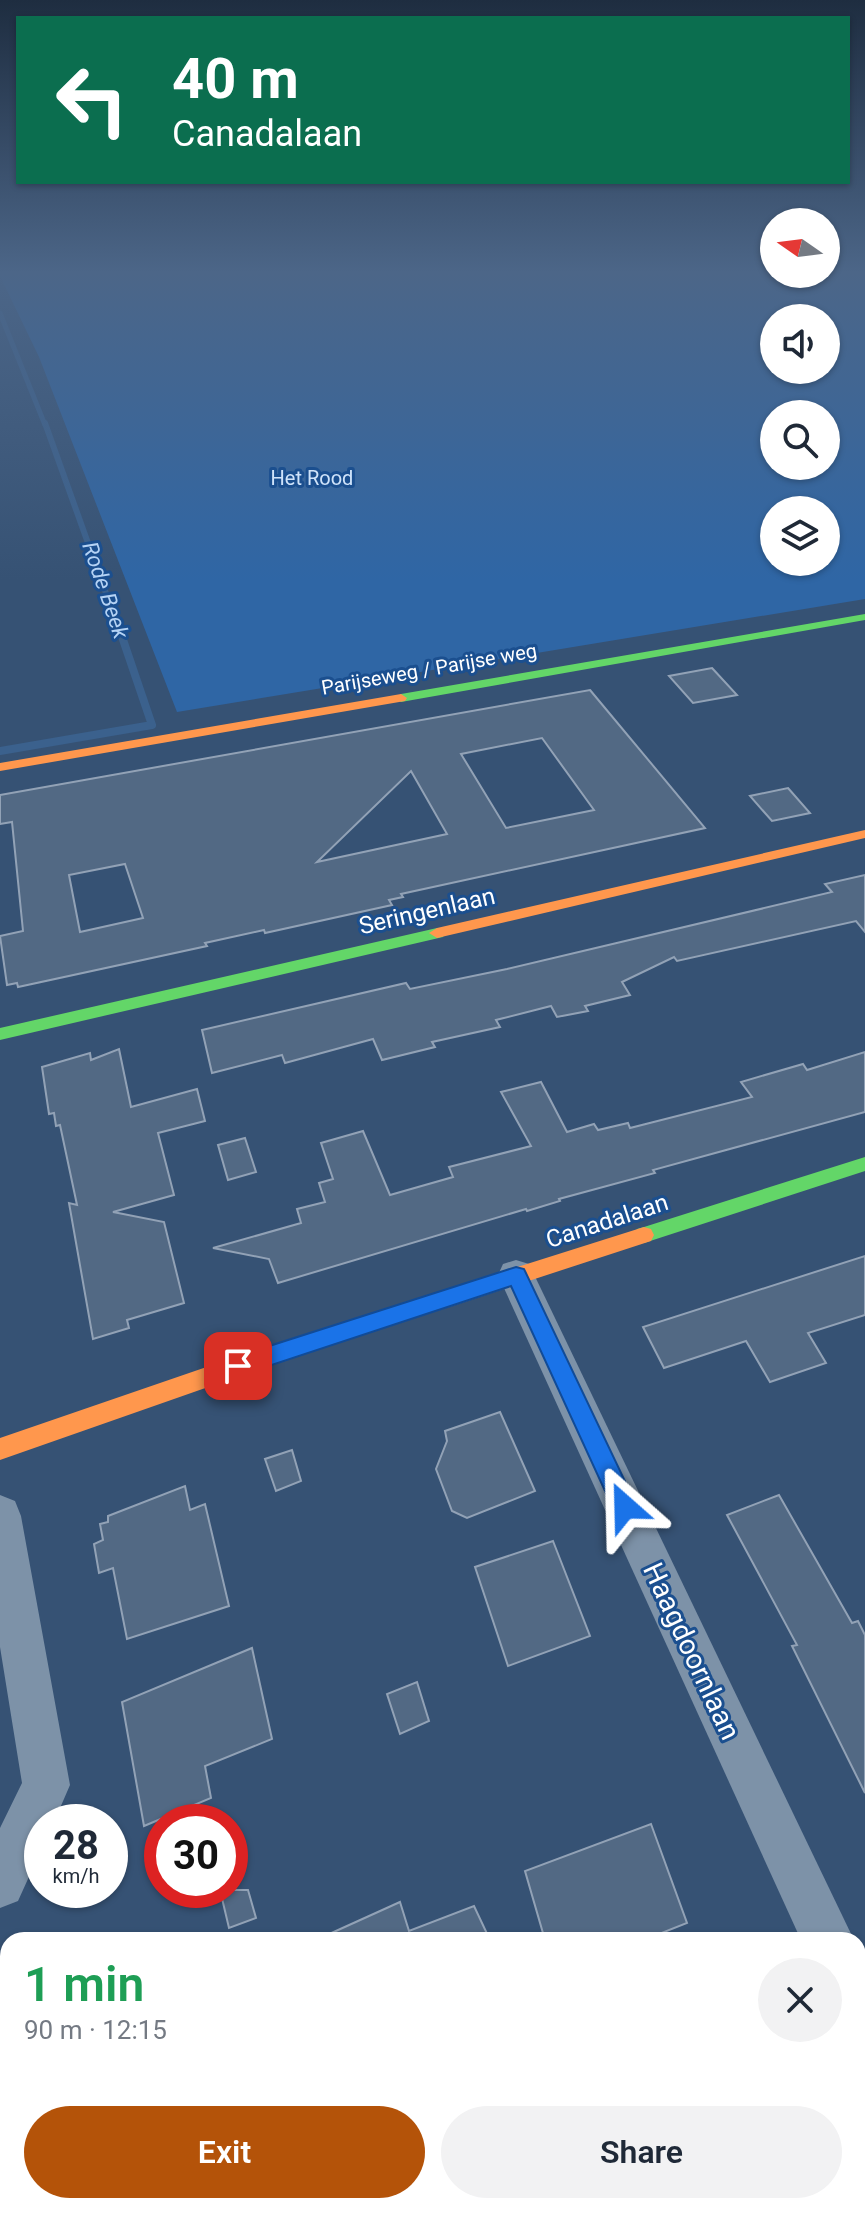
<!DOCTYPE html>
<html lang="en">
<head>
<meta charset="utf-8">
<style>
	:root { --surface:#fff; --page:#f2f2f3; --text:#1f2937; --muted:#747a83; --accent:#b45309 }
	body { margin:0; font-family:Roboto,sans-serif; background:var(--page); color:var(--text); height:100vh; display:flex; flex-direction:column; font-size:30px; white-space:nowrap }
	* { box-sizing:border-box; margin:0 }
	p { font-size:26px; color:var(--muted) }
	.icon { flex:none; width:44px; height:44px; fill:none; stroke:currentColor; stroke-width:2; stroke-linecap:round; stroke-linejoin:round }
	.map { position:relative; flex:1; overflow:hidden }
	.side { position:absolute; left:0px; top:1932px; width:866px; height:282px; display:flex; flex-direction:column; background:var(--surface); border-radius:24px 24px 0 0; box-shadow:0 2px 6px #0004 }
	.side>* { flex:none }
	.banner { position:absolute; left:16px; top:16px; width:834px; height:168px; border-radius:0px; box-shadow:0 2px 6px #0004; background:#0b6e4f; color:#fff; overflow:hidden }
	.needle { width:52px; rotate:284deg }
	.tools { position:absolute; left:760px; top:208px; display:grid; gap:16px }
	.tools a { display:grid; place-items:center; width:80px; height:80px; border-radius:50%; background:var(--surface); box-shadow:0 2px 6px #0004; font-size:40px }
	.speed { position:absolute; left:24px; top:1804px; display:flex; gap:16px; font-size:40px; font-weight:700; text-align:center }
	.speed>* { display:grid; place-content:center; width:104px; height:104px; border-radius:50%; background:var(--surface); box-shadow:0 2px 6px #0004; line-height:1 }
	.speed small { font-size:20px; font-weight:400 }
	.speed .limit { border:12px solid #d22; background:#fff; color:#111 }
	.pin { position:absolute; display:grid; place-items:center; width:68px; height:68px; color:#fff; margin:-34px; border-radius:16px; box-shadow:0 4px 12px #0006 }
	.me { position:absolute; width:88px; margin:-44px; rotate:335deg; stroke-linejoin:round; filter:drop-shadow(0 0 6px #0008) }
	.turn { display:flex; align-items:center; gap:28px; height:168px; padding:0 24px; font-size:36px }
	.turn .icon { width:104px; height:104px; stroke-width:2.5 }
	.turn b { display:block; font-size:56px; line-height:68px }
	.round { display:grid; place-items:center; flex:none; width:84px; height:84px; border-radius:42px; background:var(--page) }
	.overview { display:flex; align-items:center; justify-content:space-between; height:136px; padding:0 24px }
	h1 { font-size:48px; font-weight:600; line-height:60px; color:#1e9e55 }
	.cta { display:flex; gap:16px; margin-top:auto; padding:16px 24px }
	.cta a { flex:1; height:92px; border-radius:48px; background:var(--accent); color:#fff; font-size:32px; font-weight:600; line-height:92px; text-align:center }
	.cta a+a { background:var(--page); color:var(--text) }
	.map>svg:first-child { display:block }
</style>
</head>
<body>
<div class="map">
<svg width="865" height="2213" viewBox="0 0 865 2213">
	<rect width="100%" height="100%" fill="#365274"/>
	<path fill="#2f66a5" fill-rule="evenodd" d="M0,270H774V274H826V270H865V599L177,712L39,357L0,276ZM774,318H826V370H774ZM774,414H826V466H774ZM774,510H826V562H774Z"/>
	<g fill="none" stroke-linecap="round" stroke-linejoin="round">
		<polyline stroke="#3b618d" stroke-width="5" points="0,313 45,425"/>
		<polyline stroke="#3b618d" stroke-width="6" points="45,423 117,624"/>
		<polyline stroke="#3b618d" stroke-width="8" points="0,751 152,725 117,622"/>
	</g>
	<g fill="#526984" stroke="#92a2b6" stroke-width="2" fill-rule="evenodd">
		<polygon points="712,668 737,695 693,703 669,676"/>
		<path d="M590,690L705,828L401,894L403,897L389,900L392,905L265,933L264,930L205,943L207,946L18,987L17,983L7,985L0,936L23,931L12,822L0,824V795ZM542,738L594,810L506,828L461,754ZM411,771L447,834L317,862ZM125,864L143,918L80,932L69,875Z"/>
		<polygon points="788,788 810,813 772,821 750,796"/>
		<polygon points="865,875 865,932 856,921 677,961 674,957 622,982 630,995 585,1006 588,1011 557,1017 551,1006 496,1020 500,1027 432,1042 435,1047 382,1060 373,1039 285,1063 282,1055 212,1073 202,1030 406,983 410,989 507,969 832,892 825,884"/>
		<polygon points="119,1049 131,1107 197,1089 205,1121 158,1133 174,1195 113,1212 164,1222 184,1303 127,1320 129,1328 93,1339 69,1203 77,1205 60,1125 56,1126 54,1113 49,1114 42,1067 90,1053 91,1060"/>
		<polygon points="865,1052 865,1112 653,1170 655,1173 559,1199 560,1201 527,1211 526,1209 278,1283 269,1259 213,1248 301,1223 297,1209 325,1202 319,1183 333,1179 321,1143 363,1131 390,1195 453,1177 449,1167 531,1146 501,1092 541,1082 567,1132 594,1124 598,1130 628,1123 630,1128 752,1097 741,1082 803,1064 807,1070"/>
		<polygon points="245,1138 256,1172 228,1180 218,1145"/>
		<polygon points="865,1256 865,1315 808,1333 826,1363 770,1382 746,1341 664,1368 643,1327"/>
		<polygon points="500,1412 535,1491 467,1518 452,1511 436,1469 447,1441 445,1431"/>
		<polygon points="292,1450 301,1481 276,1491 265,1459"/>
		<polygon points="185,1486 190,1510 205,1504 229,1606 127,1639 113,1568 99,1573 94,1544 103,1540 100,1524 108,1522 108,1516"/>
		<polygon points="779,1495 852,1623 858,1621 865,1635 865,1793 792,1646 797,1645 727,1515"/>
		<polygon points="553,1541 590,1636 508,1666 475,1567"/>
		<polygon points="252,1648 272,1739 205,1766 211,1798 144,1826 122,1702"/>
		<polygon points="417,1682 429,1721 400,1734 387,1694"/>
		<polygon points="651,1824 687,1923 644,1940 545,1940 525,1871"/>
		<polygon points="220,1890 248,1890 256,1918 229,1928"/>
		<polygon points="400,1902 409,1931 474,1906 490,1940 316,1940"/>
	</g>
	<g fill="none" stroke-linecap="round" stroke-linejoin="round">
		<g fill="#7d92a8" fill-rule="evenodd">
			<polygon points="516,1260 529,1264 854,1940 801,1940 498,1275 503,1264"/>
			<polygon points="0,1495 15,1501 21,1516 70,1785 54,1822 42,1822 42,1848 18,1901 0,1908 0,1828 22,1783 0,1647"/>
			<polygon points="332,2206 390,2206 392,2213 334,2213"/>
		</g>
		<g fill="#63d668" fill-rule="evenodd">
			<polygon points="865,614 865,620 401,702 395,698 401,694"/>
			<polygon points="437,928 443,929 445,933 443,937 0,1040 0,1028"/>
			<polygon points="865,1157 865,1171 644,1243 637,1241 634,1235 637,1229 644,1227"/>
		</g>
		<g fill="#ff974d" fill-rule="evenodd">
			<polygon points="401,694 407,698 405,701 0,771 0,763"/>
			<polygon points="865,830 865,838 437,938 429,933 437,928"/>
			<polygon points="644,1227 651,1229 654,1235 651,1241 268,1366 0,1460 0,1438 268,1346"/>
		</g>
	</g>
	<linearGradient id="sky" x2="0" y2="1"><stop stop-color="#1e2d40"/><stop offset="0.47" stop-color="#4c6688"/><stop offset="1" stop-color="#4c6688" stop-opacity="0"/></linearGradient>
	<rect width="865" height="580" fill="url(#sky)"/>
	<polygon fill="#1a73e8" stroke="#114b97" stroke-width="2" points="516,1267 524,1269 633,1498 636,1507 633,1515 625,1518 616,1515 511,1286 238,1376 230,1373 227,1366 230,1359 238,1356"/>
	<g text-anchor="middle" stroke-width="6" stroke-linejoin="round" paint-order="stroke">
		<g font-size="20" fill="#cfe3fa" stroke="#1b4f8f">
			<text x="312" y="485">Het Rood</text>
		</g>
		<g font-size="20" fill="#fff" stroke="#1b4f8f">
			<text transform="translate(429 669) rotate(-10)" y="7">Parijseweg / Parijse weg</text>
		</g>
		<g font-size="22" font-style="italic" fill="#b5d3f5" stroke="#1b4f8f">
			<text transform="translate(106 590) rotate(71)" y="8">Rode Beek</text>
		</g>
		<g font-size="24" fill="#fff" stroke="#1b4f8f">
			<text transform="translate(427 911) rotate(-13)" y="8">Seringenlaan</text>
			<text transform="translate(607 1221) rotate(-18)" y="8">Canadalaan</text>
		</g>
		<g font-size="28" fill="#fff" stroke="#1b4f8f">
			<text transform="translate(692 1651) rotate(65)" y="10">Haagdoornlaan</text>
		</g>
	</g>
</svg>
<div class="tools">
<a><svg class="needle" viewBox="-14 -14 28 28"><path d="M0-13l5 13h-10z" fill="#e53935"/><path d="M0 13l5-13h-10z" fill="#747a83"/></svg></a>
<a><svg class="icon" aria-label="sound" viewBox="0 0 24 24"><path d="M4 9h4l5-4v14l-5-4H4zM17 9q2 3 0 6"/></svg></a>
<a><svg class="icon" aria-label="search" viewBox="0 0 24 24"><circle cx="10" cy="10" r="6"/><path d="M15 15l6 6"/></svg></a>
<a><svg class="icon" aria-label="layers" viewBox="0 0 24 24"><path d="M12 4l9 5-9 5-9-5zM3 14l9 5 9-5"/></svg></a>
</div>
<div class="speed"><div>28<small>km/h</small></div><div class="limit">30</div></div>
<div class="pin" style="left:238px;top:1366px;background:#d93025"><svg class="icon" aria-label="arrive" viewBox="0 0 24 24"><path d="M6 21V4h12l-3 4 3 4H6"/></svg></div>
<svg class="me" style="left:625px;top:1507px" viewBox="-20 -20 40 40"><path d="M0-17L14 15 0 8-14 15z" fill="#1a73e8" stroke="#fff" stroke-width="4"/></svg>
<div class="banner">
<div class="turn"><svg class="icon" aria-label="left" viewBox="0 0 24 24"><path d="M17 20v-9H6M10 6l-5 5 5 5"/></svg><div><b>40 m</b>Canadalaan</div></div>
</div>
<section class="side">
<div class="overview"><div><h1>1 min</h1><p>90 m · 12:15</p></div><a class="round"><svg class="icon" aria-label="close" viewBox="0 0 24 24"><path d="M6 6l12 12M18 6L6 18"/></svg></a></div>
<div class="cta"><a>Exit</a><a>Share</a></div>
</section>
</div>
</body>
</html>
